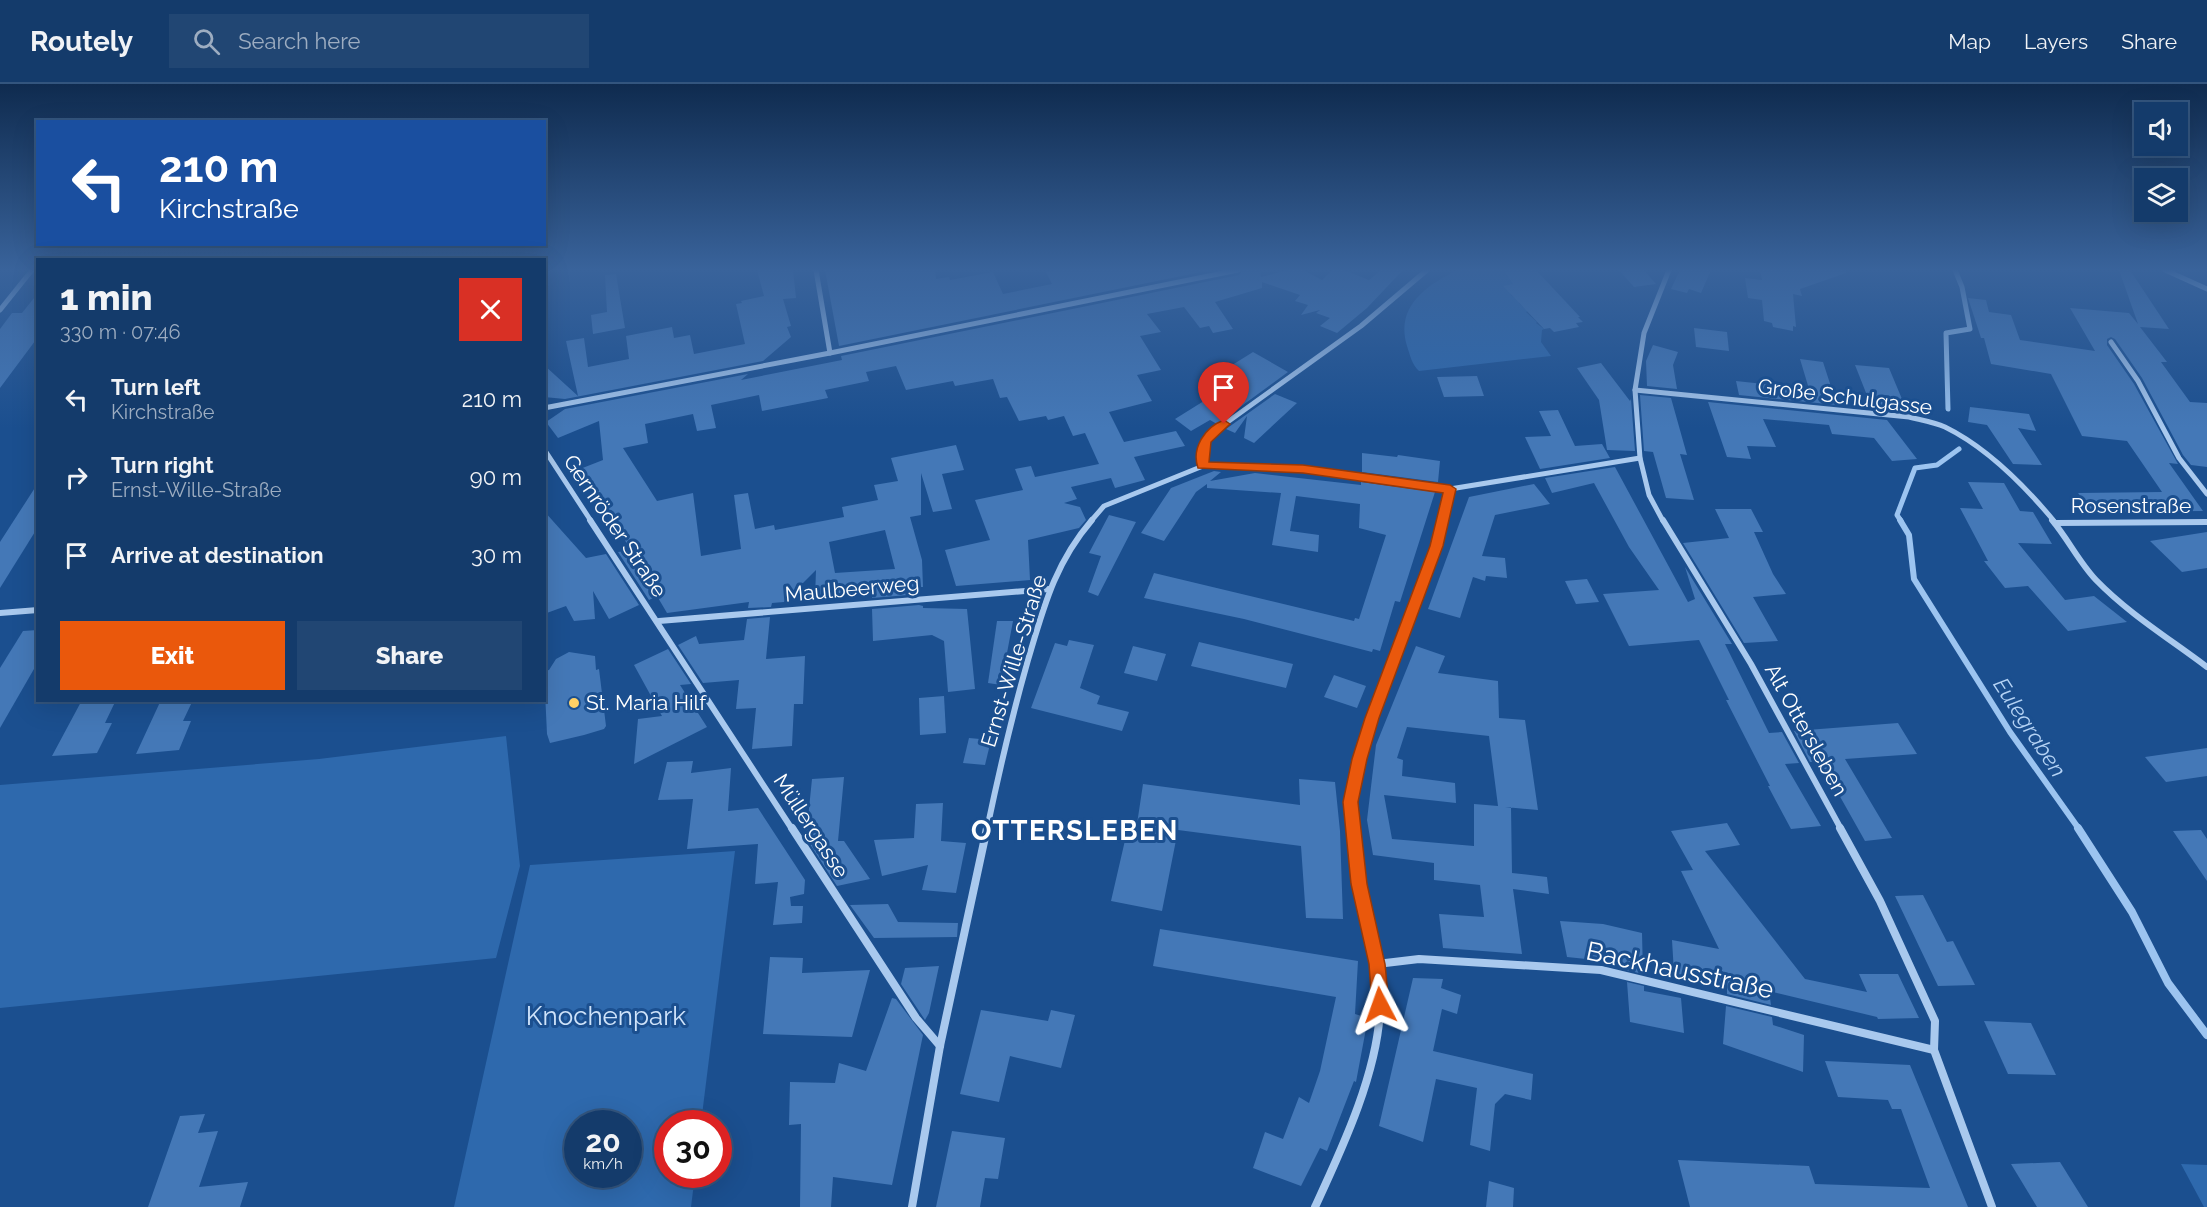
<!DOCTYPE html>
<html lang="en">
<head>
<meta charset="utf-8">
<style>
	:root { --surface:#143b6b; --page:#214673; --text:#f1f3f6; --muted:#9dadc1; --line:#33557e; --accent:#ea580c }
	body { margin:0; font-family:Raleway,sans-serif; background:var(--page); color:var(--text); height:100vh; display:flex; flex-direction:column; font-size:22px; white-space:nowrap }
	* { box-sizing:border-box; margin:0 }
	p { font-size:20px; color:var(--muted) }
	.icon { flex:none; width:33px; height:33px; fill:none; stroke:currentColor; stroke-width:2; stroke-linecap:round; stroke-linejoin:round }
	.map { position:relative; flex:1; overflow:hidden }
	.drawer { position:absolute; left:36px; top:174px; width:510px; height:444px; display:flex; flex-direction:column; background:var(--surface); border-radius:0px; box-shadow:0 6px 24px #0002,0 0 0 2px var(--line) }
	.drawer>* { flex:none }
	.banner { position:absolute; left:36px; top:36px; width:510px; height:126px; border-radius:0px; box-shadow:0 6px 24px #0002,0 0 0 2px var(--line); background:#1a4fa0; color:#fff; overflow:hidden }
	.tools { position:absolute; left:2134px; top:18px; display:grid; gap:12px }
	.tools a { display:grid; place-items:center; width:54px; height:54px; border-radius:0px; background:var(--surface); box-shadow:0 6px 24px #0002,0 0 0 2px var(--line); font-size:30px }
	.speed { position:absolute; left:564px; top:1026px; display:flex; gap:12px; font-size:30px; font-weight:700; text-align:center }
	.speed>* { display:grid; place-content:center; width:78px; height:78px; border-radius:50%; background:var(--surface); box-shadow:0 6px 24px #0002,0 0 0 2px var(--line); line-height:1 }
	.speed small { font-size:15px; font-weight:400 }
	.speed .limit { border:9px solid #d22; background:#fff; color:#111 }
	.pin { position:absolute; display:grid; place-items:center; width:51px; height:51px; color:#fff; margin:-62px -26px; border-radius:50% 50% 50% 0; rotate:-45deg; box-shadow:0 0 6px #0007 }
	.pin .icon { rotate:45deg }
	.me { position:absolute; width:66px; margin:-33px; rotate:356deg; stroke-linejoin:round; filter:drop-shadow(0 0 4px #0008) }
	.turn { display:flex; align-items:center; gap:21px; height:126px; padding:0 24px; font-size:27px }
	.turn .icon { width:78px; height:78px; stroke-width:2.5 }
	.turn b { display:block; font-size:42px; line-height:51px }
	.round { display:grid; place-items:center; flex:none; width:63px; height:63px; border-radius:0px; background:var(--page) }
	.head { display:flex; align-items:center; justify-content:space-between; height:102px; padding:0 24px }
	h1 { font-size:36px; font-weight:800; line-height:45px }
	.primary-button { display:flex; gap:12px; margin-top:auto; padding:12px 24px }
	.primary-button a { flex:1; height:69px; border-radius:0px; background:var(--accent); color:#fff; font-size:24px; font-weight:800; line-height:69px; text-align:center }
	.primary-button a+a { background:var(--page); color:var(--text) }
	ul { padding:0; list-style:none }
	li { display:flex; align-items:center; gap:18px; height:78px; padding:0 24px }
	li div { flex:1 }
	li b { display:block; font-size:22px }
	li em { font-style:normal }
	header { display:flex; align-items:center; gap:36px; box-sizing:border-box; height:84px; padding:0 30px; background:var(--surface); border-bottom:2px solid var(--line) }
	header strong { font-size:28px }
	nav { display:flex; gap:33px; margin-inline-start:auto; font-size:21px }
	.search { width:420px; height:54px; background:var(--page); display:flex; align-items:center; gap:15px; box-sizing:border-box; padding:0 21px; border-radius:0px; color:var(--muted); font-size:22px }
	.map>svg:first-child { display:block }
</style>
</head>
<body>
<header>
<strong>Routely</strong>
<div class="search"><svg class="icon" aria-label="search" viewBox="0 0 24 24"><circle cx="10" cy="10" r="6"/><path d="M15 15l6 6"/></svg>Search here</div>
<nav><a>Map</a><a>Layers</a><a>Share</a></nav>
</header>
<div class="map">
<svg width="2207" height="1123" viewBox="0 0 2207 1123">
	<rect width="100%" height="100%" fill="#1b4f8f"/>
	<g fill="#2e69ad" fill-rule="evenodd">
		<path d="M1458,186H1508L1505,190L1514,200L1503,203H1508L1511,211L1520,218L1519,219L1528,227L1526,228L1537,238L1536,239L1544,245L1542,246L1541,258L1551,272L1419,287C1412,281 1410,271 1407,262C1395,223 1426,201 1458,186Z"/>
		<polygon points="506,652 520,782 496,874 0,924 0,701 319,675"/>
		<path d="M735,767L701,1039L668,1040V1090L695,1091L691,1123H454L530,781ZM578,1040H628V1090H578Z"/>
		<polygon points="2181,1080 2207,1081 2207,1123 2204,1123"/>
	</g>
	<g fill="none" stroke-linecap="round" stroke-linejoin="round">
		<g stroke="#9cc4f0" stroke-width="5">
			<polyline points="1948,325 1946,249 1970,245 1962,203 1955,186"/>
			<polyline points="1901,437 1897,431 1915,384 1937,381 1959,365"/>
		</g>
		<polyline stroke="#9cc4f0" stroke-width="6" points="1900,436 1909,451 1914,495 2010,648 2079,745"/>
		<polyline stroke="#9cc4f0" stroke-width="8" points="2078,744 2132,828 2168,899 2207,951"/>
	</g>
	<g fill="#4478b7" fill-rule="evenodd">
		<polygon points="757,186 793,186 796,214 783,215 791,242 787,243 791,253 763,277 565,315 544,313 544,281 578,312 566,257 584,254 588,283 629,275 626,252 672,243 674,254 690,251 694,270 745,260 736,220 742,219 741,217 764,212"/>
		<polygon points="825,186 935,186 936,195 949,193 950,196 993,188 1003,210 1052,200 1046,188 1057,186 1211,186 839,262"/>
		<path d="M1243,186H1260L1261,193L1288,186H1303L1322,196L1332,186H1344L1369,196L1381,186H1403L1367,224L1337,249L1320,242L1330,234L1316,229L1320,226L1301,231L1308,221L1295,217L1300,211L1262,198V204L1215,218L1233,245L1213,249L1209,242L1200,244L1184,223L1147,230L1161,248L1140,252L1161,286L1137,291L1152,317L1109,328L1124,358L1176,347L1185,362L1134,373L1145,396L1115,404L1111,394L1071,403L1077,415L1064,419L1080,423L1086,436L1079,444L1028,456L1030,496L956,502L945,466L990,456L975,416L1023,406L1015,385L1031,382L1035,393L1099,380L1085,349L1073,352L1064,332L1048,336L1046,332L1019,337L1007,313L1000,314L993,295L955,302L953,297L906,306L896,282L866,288L869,297L825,306L828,314L762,327L759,311L711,321L716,344L697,347L693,330L645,340L648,359L623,364L657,417L693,409L701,472L741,465L734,411L748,409L755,445L774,441L775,446L844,433L842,423L878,416L874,401L898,397L891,374L956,361L964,386L942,390L952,425L933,428L921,389V431L910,433L922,476L923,503H920V510L872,514V510L815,514L816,486L784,518L772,519L771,523L748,524L749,518L667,529L657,512L649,516L618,468L631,466L580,385L603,376L599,337L558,354L546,338L565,325L748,290L741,296L842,276L841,272L1239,191ZM885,446L895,485L835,489L829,458Z"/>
		<polygon points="1503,186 1536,186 1580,233 1578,233 1583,238 1576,239 1579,243 1554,248 1550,244 1544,245 1503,202 1513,200"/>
		<polygon points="1619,186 1644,186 1656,200 1634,203"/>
		<polygon points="1680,186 1711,186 1701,209 1689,205 1687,209 1671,205"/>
		<polygon points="1760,186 1846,186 1846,189 1800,205 1802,212 1793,210 1796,243 1793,242 1793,247 1773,243 1772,239 1764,237 1762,216 1748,214 1745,194 1762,196"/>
		<polygon points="2119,186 2130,186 2169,245 2140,243 2167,278 2161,278 2190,318 2207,319 2207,383 2191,381 2183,371 2142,294 2115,255 2111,253 2107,255 2107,261 2134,300 2178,380 2169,379 2203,427 2093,428 2078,409 2162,408 2127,357 2082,352 2051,290 1991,280 1984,254 1981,254 1968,214 1986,216 1989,228 2011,231 2020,256 2095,267 2070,224 2129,229 2138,240"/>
		<polygon points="616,190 625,244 593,250 591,231 607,228 605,191"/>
		<polygon points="38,209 38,253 0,304 0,245 12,229 22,229"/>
		<polygon points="1694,244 1727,248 1729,267 1696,263"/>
		<polygon points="1653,261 1678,268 1673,281 1677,305 1647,302 1646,277"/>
		<polygon points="1253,268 1288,288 1217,340 1210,336 1191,347 1175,335 1244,292 1229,283"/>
		<polygon points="1800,275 1823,278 1837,321 1739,311 1736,297 1809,305"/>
		<polygon points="1601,279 1630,317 1631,315 1635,367 1607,366 1599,316 1577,284"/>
		<polygon points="1855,281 1889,284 1907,327 1872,324"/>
		<polygon points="1477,292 1484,312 1444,313 1437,293"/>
		<polygon points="1275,310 1297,319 1254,359 1244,354 1247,332 1235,349 1226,345"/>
		<polygon points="1640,311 1671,314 1687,371 1680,370 1694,416 1666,414 1653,368 1644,367"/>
		<polygon points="1708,318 1887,336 1917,375 1892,377 1874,354 1832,350 1829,341 1763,335 1776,363 1747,362 1751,375 1727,373"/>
		<polygon points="1970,323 2029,330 2036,347 2018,344 2042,381 2013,380 1987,341 1968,338"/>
		<polygon points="1558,326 1575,362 1602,360 1610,374 1540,385 1525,353 1551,352 1539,327"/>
		<polygon points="1362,369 1397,373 1398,371 1440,377 1438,398 1362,388"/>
		<polygon points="1615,383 1688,518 1695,515 1685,483 1732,560 1725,560 1769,649 1782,648 1799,679 1785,680 1821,742 1791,745 1768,702 1770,702 1726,616 1729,616 1699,556 1629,562 1603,510 1659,506 1629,463 1594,399 1552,409 1545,394"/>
		<polygon points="1214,387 1221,388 1210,397 1255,389 1361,401 1361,398 1435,408 1400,518 1395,517 1380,567 1373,565 1372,568 1244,535 1144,514 1154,489 1354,537 1355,534 1359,535 1386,451 1359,444 1360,420 1296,412 1290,447 1319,451 1318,468 1272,461 1281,409 1207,404 1207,400 1196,408 1164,457 1141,449 1171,404"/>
		<polygon points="1968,398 2004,399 2020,427 2033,428 2052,460 2018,459 2065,516 2094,512 2127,538 2068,547 2028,502 2005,504 1984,477 1988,477 1960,424 1983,425"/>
		<polygon points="38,399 38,443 0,504 0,458"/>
		<polygon points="1534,400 1550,420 1495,431 1482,472 1505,474 1507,494 1486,492 1485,497 1473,493 1460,534 1428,525 1469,413"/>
		<polygon points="1715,425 1751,425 1763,448 1754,448 1773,490 1786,510 1753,513 1778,557 1744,559 1683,459 1729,454"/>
		<polygon points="544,427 586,474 606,470 639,521 609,535 593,507 595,535 574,537 566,522 544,530 547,470 544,470"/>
		<polygon points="1109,431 1136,438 1098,512 1088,508 1101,472 1089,469"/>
		<polygon points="2207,448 2207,484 2182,488 2150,457"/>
		<polygon points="1587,495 1599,518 1576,520 1565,497"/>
		<polygon points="919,521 923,522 923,524 967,525 975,605 948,608 944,557 932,551 873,557 872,525"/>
		<polygon points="770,533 766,575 805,572 803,620 794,620 792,662 752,665 756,624 736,625 739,596 703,599 678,561 696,552 699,560 744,556 747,535"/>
		<polygon points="997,537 1013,537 1001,601 988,599"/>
		<polygon points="38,546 38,578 0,644 0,584 23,547"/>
		<polygon points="1069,556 1094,561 1080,604 1100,612 1097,620 1129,628 1122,647 1031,624 1055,559 1067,562"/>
		<polygon points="1199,558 1293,580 1286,604 1191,582"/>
		<polygon points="1133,562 1166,570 1157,597 1124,589"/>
		<path d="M1416,562L1445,572L1438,589L1498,597L1499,634L1525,636L1538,726L1505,723H1511L1512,789L1547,793L1549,810L1513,805L1522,870L1443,864L1439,830L1484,833L1480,801L1434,796V779L1373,771L1367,736L1376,661ZM1407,643L1489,652L1498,722L1474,720V762L1392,755L1384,711L1456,719L1455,699L1402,692L1403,676L1397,674Z"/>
		<polygon points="668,565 691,600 680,601 707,643 634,680 638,635 662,632 634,581"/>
		<polygon points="569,568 595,572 596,586 599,585 606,642 604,645 584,651 550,659 547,650 544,587 549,586 556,575"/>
		<polygon points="1334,591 1366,602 1357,624 1324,613"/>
		<polygon points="944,612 946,649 920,651 919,614"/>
		<polygon points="82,616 116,616 105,639 112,639 97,669 52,672"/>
		<polygon points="161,616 193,616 183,637 191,637 179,666 136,670"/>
		<polygon points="1898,639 1917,670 1845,675 1892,754 1865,757 1820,677 1810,678 1794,647"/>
		<polygon points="969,654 991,656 985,681 963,679"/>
		<polygon points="2207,664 2207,692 2166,698 2145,673"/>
		<polygon points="693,677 691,689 731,684 728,727 758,724 805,796 804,810 790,813 791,822 803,822 802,839 773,841 778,798 755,800 758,760 687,765 693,715 658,716 667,678"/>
		<polygon points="844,693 838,757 844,757 870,795 837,802 806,754 812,695"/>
		<polygon points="1299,695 1335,698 1340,747 1343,835 1306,834 1301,762 1178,746 1162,827 1111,817 1129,739 1137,740 1143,700 1300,721"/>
		<polygon points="943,719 941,757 966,759 956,809 922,806 928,781 882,792 874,756 914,754 916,720"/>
		<polygon points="1727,739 1740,761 1705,767 1805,895 1867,908 1859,890 1898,890 1919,934 1878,935 1877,933 1769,907 1771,921 1727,910 1727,901 1674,889 1672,856 1719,865 1681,787 1693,786 1671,747"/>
		<polygon points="2201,746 2207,755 2207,797 2173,747"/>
		<polygon points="1923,811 1947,858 1953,857 1975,901 1938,902 1895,812"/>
		<polygon points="888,820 898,838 958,839 957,853 874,854 850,821"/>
		<polygon points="1560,837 1603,840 1642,849 1643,890 1626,886 1625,879 1567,873"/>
		<polygon points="1160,845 1358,877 1355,930 1368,934 1356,998 1354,997 1327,1067 1320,1064 1301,1102 1253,1084 1265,1048 1283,1055 1299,1013 1309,1019 1320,987 1336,913 1153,882"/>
		<polygon points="770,873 803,874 802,889 870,886 852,953 763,950"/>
		<polygon points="939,882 929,929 925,936 901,900 905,884"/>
		<polygon points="1413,894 1443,895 1441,904 1461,911 1457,930 1442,925 1433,967 1533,990 1531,1016 1505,1010 1495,1020 1490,1067 1470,1061 1477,1004 1436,995 1423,1058 1379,1042"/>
		<polygon points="1627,898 1644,902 1644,907 1681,914 1684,949 1630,938"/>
		<polygon points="892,914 896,915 923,951 892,1101 833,1093 831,1123 800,1123 801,1040 789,1041 790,998 835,999 839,979 866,987"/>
		<polygon points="1726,922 1772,933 1773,941 1804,951 1803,988 1723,960"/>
		<polygon points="981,926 1048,937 1051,926 1075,931 1061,984 1010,972 999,1018 960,1010"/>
		<polygon points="1984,937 2031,939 2056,991 2008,990"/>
		<polygon points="1825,977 1910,981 1968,1123 1690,1123 1678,1076 1809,1082 1815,1100 1930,1104 1901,1025 1892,1025 1888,1016 1838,1013"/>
		<polygon points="205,1030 198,1049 218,1047 199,1103 248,1098 240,1123 148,1123 180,1032"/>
		<polygon points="952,1047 1005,1054 998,1095 985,1094 980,1123 936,1123"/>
		<polygon points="2060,1078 2088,1123 2037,1123 2011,1080"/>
		<polygon points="1489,1097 1514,1104 1513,1123 1486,1123"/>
	</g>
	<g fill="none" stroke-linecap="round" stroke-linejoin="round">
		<g stroke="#a9c9ee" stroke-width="5">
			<polyline points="816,186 830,269"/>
			<polyline points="2165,186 2207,205"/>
			<polyline points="0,226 32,186"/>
			<polyline points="2111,258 2138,297 2179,374 2207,410"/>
			<path d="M1635,306L1909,333C1921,336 1934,338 1945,343C1988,364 2024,401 2054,437"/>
			<polyline points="544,324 830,269 1238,186"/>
			<polyline points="544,365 591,437"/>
			<polyline points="1203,382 1303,385 1450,405"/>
			<polyline points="1091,437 1104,422 1203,382 1203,362 1208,352 1361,242 1427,186"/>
			<polyline points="1442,437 1450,405 1640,374"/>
			<polyline points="1663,437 1649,411 1640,374 1635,306 1644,249 1669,186"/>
		</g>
		<g stroke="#a9c9ee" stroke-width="6">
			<polyline points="590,436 792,745"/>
			<polyline points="1663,436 1751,580 1841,745"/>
			<path d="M2052,436C2068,455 2079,478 2096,496C2129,530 2170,555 2207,583"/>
			<polyline points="2055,439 2207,438"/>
			<polyline points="0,529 38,526"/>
			<polyline points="659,537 1049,505"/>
			<path d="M987,745C999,688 1012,632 1028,576C1044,522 1055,479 1092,436"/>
			<polyline points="1354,745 1351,718 1360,675 1372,634 1436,462 1442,436"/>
		</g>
		<g stroke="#a9c9ee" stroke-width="8">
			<polyline points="792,744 916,934 940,962"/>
			<polyline points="1840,744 1880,817 1935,937 1934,966 1992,1123"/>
			<polyline points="1377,880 1419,875 1601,886 1934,966"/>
			<polyline points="912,1123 940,962 987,744"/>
			<path d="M1315,1123C1342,1065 1380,984 1380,920C1380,880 1367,842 1360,803C1356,784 1355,763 1353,744"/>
		</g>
	</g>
	<linearGradient id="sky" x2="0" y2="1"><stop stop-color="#0f2b4f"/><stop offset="0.54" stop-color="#39639b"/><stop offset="1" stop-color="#39639b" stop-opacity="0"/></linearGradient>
	<rect width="2207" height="344" fill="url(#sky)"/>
	<path fill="#ea580c" stroke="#983908" stroke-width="1.5" d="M1224,336L1230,340L1211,358L1209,378L1303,381L1450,401L1456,405L1443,462L1379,634L1367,675L1358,718L1367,800L1385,880L1389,921L1386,927L1380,930L1374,927L1372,921L1369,880L1351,800L1343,718L1352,675L1365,634L1430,462L1443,409L1303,389L1198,384C1191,364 1205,343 1224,336Z"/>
	<circle fill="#ffd166" stroke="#1b4f8f" stroke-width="2" cx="574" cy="619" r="6"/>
	<g text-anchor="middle" stroke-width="6" stroke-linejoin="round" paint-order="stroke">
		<g font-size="21" fill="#fff" stroke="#1b4f8f">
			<text transform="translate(1845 313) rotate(7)" y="7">Große Schulgasse</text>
			<text x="2131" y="429">Rosenstraße</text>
			<text transform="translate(615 442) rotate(56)" y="7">Gernröder Straße</text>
			<text transform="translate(852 505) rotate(-5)" y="7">Maulbeerweg</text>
			<text transform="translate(1014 577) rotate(-73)" y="7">Ernst-Wille-Straße</text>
			<text transform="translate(1806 646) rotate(61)" y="7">Alt Ottersleben</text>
			<text transform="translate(811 742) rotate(57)" y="7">Müllergasse</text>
		</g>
		<g font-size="21" fill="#fff" stroke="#1b4f8f" text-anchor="start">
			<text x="586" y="626">St. Maria Hilf</text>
		</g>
		<g font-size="22" font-style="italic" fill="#b5d3f5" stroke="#1b4f8f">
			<text transform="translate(2030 643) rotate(57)" y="8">Eulegraben</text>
		</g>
		<g font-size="26" fill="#fff" stroke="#1b4f8f">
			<text transform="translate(1680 886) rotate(12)" y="9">Backhausstraße</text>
		</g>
		<g font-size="26" fill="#cfe3fa" stroke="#1b4f8f">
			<text x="606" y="941">Knochenpark</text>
		</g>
		<g font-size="27" font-weight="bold" letter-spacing="1.5" fill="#fff" stroke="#1b4f8f">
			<text x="1075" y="756">OTTERSLEBEN</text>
		</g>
	</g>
</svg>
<div class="tools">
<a><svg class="icon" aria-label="sound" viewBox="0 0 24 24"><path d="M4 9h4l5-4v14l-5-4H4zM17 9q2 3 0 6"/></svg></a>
<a><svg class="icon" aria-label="layers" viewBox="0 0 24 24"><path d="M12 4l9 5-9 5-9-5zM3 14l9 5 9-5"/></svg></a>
</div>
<div class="speed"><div>20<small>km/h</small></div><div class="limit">30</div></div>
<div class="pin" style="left:1224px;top:340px;background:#d93025"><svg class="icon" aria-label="arrive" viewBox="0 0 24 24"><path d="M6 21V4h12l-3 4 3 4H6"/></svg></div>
<svg class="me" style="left:1380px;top:921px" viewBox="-20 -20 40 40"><path d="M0-17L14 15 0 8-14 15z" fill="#ea580c" stroke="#fff" stroke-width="4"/></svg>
<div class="banner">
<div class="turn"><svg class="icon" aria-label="left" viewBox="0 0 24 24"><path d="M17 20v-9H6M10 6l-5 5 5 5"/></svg><div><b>210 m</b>Kirchstraße</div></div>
</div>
<section class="drawer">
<div class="head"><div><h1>1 min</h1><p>330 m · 07:46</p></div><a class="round" style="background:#d93025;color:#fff"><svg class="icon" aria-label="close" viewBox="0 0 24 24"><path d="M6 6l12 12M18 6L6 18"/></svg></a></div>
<ul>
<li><svg class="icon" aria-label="left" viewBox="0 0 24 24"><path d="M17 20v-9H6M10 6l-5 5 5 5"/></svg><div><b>Turn left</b><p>Kirchstraße</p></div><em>210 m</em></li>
<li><svg class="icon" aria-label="right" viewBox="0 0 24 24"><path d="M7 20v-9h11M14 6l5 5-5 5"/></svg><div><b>Turn right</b><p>Ernst-Wille-Straße</p></div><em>90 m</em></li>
<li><svg class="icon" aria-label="arrive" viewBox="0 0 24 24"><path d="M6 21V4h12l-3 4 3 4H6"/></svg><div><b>Arrive at destination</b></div><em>30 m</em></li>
</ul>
<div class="primary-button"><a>Exit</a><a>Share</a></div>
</section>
</div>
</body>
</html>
